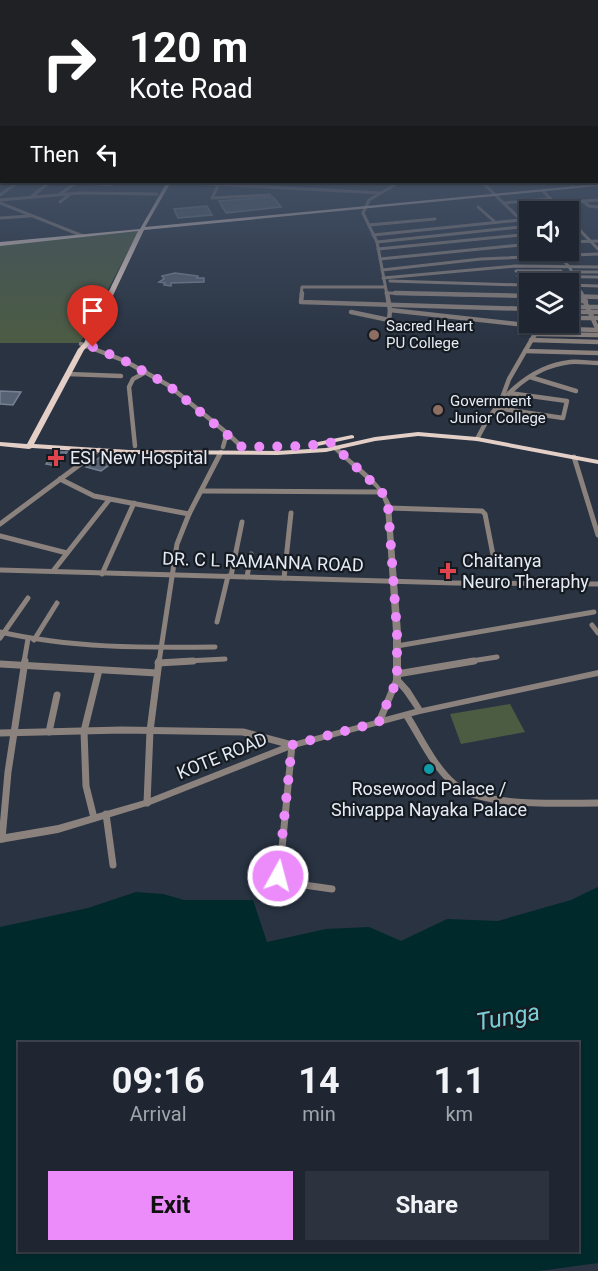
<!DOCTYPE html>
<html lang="en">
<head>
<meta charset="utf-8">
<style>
	:root { --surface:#1f2632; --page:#2c323e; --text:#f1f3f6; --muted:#a1a5ac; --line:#3c434d; --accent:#ec8cfb }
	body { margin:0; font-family:Roboto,sans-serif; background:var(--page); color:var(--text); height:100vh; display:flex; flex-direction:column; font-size:22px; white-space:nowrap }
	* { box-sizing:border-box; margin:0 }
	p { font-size:20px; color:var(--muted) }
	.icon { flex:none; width:33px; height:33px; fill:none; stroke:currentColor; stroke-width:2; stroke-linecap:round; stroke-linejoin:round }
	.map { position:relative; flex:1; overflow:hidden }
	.drawer { position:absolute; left:18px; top:1042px; width:561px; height:210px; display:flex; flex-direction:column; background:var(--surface); border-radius:0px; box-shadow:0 2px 4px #0004,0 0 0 2px var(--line) }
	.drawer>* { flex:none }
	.banner { position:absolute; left:0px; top:0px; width:598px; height:183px; box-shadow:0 2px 4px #0004,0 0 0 2px var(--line); background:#202124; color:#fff; overflow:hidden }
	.controls { position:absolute; left:519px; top:201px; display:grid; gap:12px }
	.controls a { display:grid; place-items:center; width:60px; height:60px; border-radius:0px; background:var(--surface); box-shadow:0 2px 4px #0004,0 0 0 2px var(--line); font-size:30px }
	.pin { position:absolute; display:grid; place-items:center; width:51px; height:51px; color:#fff; margin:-62px -26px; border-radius:50% 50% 50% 0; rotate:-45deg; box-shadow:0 0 6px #0007 }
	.pin .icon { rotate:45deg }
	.me { position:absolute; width:66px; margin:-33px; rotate:7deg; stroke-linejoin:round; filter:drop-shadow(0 0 4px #0008) }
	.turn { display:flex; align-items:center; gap:21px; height:126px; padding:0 30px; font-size:27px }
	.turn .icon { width:78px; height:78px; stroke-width:2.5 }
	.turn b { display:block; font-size:42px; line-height:51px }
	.then { display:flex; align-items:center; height:57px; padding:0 30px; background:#0003; gap:12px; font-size:22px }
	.eta { display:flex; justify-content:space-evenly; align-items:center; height:102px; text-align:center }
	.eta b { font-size:36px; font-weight:700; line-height:42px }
	.button { display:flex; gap:12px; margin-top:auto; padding:12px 30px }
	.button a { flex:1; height:69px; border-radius:0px; background:var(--accent); color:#111; font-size:24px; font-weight:700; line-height:69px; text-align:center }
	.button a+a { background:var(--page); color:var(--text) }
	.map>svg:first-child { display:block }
</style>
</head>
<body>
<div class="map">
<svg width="598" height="1271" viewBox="0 0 598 1271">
	<rect width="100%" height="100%" fill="#293342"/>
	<g fill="#4c5c42">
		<polygon points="139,230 80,343 0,343 0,244"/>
		<polygon points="510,704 525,732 461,744 450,714"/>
	</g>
	<path fill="#00292c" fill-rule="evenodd" d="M598,887V1263L539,1271H0V927L88,908L136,892L163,894L184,900H253L267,942L326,929L369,927L401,941L447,919L498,921L571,900ZM20,1044H578V1251H20Z"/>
	<g fill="#576273" stroke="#768294" stroke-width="1.5">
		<polygon points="273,197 281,207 226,213 219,201"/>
		<polygon points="207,206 212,215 178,218 174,209"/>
		<polygon points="175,273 198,276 197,278 204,278 204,282 171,283 171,286 164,285 165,283 159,282 164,279 162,276"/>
		<polygon points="0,391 21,392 13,405 0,404"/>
		<polygon points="55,452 67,452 57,466 46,464"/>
		<polygon points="103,455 120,457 101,471 86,467"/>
	</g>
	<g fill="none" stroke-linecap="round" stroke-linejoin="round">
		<g stroke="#8b817d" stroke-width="3">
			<polyline points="76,182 112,185"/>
			<polyline points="172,182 381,193 369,200 363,213 377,242 387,295"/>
			<polyline points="418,182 448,182"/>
			<polyline points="482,182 522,221"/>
			<polyline points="568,182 573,185"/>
			<polyline points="219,184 212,198 270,195"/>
			<polyline points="543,191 563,212"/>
			<polyline points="381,193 399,182"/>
			<polyline points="60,194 77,182"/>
			<polyline points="0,195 18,182"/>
			<polyline points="31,197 50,182"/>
			<polyline points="0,200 80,193 157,194"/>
			<polyline points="532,201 545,212"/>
			<polyline points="583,201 589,206 598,207"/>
			<polyline points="60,202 69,195"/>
			<polyline points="0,203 83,236"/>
			<polyline points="503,203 551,199"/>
			<polyline points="555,203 598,200"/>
			<polyline points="478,207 495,222"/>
			<polyline points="0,218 30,216"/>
			<polyline points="568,218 598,249"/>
			<polyline points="369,225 435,219"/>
			<polyline points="568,230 580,229"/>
			<polyline points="373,235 530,219"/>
			<polyline points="377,242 530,226"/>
			<polyline points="568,242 598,241"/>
			<polyline points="378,249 530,234"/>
			<polyline points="555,250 570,268 582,295"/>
			<polyline points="380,259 530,244"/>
			<polyline points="382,270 481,259 598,254"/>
			<polyline points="516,271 561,271"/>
			<polyline points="571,272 598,272"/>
			<polyline points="518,276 598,277"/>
			<polyline points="383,278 515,266 598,267"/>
			<polyline points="390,281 521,285"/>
			<polyline points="568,285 598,286"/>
			<polyline points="386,293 467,295"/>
			<polyline points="301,295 302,287 385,287"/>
		</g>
		<g stroke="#8b817d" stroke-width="4.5">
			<polyline points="302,293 301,302 529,309"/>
			<polyline points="387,293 390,310 534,326"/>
			<polyline points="395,293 530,296"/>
			<polyline points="581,293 598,330"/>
			<polyline points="568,296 598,297"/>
			<polyline points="526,301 530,301"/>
			<polyline points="568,301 586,301"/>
			<polyline points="568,307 598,307"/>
			<polyline points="351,312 389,320 390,310"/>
			<polyline points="568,312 598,312"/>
			<polyline points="568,318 598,318"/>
			<polyline points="535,328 598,330"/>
			<polyline points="535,334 598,335"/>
			<polyline points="531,340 598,342"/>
			<polyline points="81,344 125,361 168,385 227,433 223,447"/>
			<polyline points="525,351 598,353"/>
			<polyline points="68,374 121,376"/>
			<polyline points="530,377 576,391"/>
			<polyline points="502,398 509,379 535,334 533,323"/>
			<polyline points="496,408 563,418 567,401 509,393"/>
			<polyline points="227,433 242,447"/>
			<path d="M477,439C495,402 527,367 570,362C579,361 589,363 598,363"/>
			<polyline points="135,446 129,387 133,379 146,372"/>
			<polyline points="92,455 99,450"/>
			<polyline points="219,455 221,452"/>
		</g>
		<g stroke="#8b817d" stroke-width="5">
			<polyline points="574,457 598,535"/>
			<polyline points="60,479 94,496 189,514"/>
			<polyline points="201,491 381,492"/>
			<polyline points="389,508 482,511 485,514 494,560"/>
			<polyline points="0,524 94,454"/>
			<polyline points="0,536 67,553"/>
			<polyline points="0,570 454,583 598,584"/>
			<polyline points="53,571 109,500"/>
			<polyline points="102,574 134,503"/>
			<polyline points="231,576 242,522"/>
			<polyline points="247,577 251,554"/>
			<polyline points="284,578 291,513"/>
			<polyline points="217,622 228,576"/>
			<polyline points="592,625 598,633"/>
			<path d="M0,632C69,648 144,648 215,647"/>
			<polyline points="0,638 28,598"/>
			<polyline points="34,640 57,603"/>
			<polyline points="397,646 594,612"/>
			<polyline points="24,662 28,639"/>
			<polyline points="159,662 177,544 189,514 220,454"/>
			<polyline points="168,662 225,659"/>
			<polyline points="465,662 497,657"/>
		</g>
		<g stroke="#8b817d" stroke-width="7">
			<polyline points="158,663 193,661"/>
			<polyline points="0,664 157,673"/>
			<polyline points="397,674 474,661"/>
			<path d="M407,716C421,738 434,767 454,784C482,808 562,803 598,803"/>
			<polyline points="49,732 57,695"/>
			<polyline points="0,733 122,730 243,732 292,745 279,879 283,882 332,889"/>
			<polyline points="147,803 150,731 159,661"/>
			<polyline points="106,814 113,865"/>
			<polyline points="94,818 86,786 84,731 99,670"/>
			<polyline points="2,839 8,772 25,661"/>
		</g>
		<path fill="#8b817d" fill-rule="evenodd" d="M330,440C336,444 341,451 347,456C364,471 382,483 391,505L401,632V679L410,689L422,708L598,670V676L420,714L294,748L150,805L58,833L0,843V835L58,825L145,800L289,743L376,720L393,680V632L385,505L381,495L376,488L335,451L327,442ZM398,686L404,693L415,709L385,717Z"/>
		<g fill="#e4cfc7" fill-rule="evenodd">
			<polygon points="167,182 171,182 145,227 598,184 598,186 144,230 90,344 84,350 34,444 129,450 277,451 326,448 375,437 418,432 477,437 598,460 598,464 477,441 418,436 375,441 326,452 277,455 129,454 32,448 29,449 0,446 0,442 27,444 78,349 84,343 138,231 0,246 0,242 140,229"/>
			<polygon points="352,435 354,436 354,438 313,447 309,445 313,443"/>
		</g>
	</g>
	<linearGradient id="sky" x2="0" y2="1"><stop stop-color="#171c24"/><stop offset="0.49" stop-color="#435065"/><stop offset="1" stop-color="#435065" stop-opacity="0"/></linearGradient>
	<rect width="598" height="347" fill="url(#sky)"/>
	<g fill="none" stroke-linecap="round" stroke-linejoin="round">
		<polyline stroke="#ec8cfb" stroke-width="10" stroke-dasharray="0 18" points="93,347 125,361 168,385 242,447 307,446 330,442 375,485 386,497 388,505 397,632 397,680 379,722 292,745 278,876"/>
	</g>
	<g fill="#8d6e63" stroke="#161a21" stroke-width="2">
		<circle cx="374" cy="335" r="6"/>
		<circle cx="438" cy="410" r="6"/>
	</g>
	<g fill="#e0444e" stroke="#161a21" stroke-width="2">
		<path d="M53 449h6v6h6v6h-6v6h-6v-6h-6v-6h6z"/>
		<path d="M445 562h6v6h6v6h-6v6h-6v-6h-6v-6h6z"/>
	</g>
	<circle fill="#0f9aa8" stroke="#161a21" stroke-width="2" cx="429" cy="769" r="6"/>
	<g text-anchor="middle" stroke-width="4.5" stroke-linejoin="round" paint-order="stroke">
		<g font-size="15" fill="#e5ebf5" stroke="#161a21" text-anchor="start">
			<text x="386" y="331">Sacred Heart<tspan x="386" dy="17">PU College</tspan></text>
			<text x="450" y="406">Government<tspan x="450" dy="17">Junior College</tspan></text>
		</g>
		<g font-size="18" fill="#e5ebf5" stroke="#161a21" text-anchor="start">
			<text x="70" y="464">ESI New Hospital</text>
			<text x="462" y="567">Chaitanya<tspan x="462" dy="21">Neuro Theraphy</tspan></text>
			<text x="429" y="795" text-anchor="middle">Rosewood Palace /<tspan x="429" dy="21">Shivappa Nayaka Palace</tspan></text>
		</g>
		<g font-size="18" fill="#e5ebf5" stroke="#161a21">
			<text transform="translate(263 562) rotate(2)" y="6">DR. C L RAMANNA ROAD</text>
			<text transform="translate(222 756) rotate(-22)" y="6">KOTE ROAD</text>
		</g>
		<g font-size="24" font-style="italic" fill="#78d0d6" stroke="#161a21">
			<text transform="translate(508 1017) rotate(-10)" y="8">Tunga</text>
		</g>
	</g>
</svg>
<div class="controls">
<a><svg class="icon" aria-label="sound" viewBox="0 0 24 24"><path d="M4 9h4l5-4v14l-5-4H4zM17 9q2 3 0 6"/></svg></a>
<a><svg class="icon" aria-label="layers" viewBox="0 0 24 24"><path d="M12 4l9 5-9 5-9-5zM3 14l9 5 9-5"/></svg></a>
</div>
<div class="pin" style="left:93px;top:347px;background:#d93025"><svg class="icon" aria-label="arrive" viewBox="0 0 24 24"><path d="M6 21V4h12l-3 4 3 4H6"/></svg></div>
<svg class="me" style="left:278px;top:876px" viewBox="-20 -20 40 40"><circle r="17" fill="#ec8cfb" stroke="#fff" stroke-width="3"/><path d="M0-11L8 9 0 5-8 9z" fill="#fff"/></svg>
<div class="banner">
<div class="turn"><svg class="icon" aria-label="right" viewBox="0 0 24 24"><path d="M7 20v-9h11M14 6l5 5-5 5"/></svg><div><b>120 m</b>Kote Road</div></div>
<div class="then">Then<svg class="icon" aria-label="left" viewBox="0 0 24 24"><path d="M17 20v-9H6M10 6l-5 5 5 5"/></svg></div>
</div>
<section class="drawer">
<div class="eta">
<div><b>09:16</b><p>Arrival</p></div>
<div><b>14</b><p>min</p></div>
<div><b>1.1</b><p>km</p></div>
</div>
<div class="button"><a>Exit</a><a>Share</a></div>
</section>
</div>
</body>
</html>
